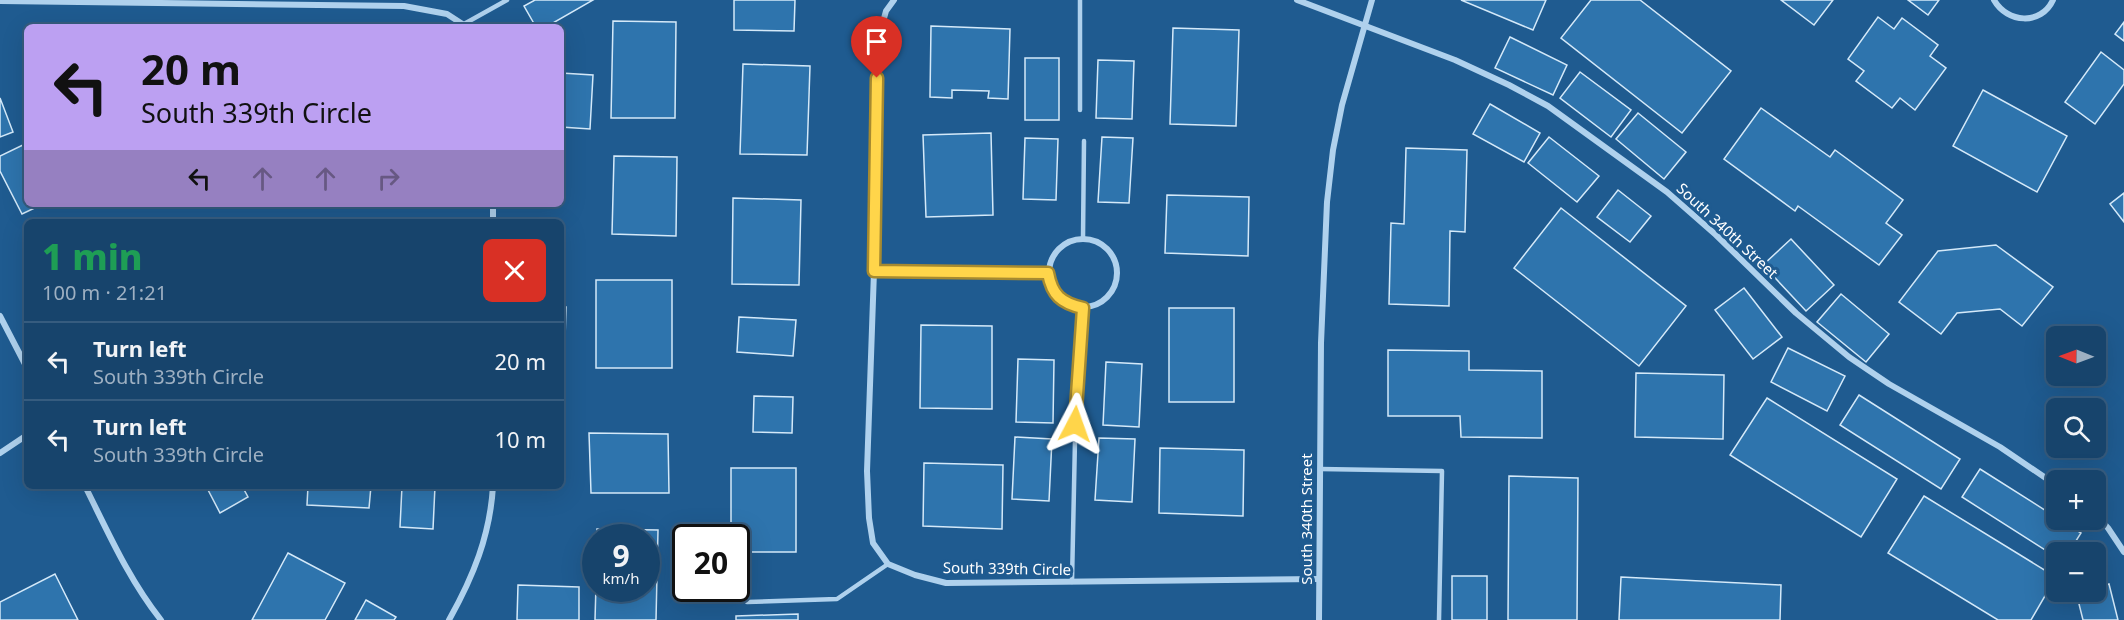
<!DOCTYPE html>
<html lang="en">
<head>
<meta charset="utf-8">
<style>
	:root { --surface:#17446c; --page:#204b72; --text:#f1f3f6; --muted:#9eb0c2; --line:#365c7f }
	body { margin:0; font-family:"Noto Sans",sans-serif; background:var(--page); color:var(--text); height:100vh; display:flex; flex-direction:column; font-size:22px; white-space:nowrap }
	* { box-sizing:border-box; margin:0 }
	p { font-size:20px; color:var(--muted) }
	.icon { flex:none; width:33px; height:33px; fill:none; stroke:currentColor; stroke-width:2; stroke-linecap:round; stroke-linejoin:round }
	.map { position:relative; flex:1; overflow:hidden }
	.drawer { position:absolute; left:24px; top:219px; width:540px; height:270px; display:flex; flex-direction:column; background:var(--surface); border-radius:9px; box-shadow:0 6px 24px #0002,0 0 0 2px var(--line) }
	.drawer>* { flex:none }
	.guide { position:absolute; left:24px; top:24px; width:540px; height:183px; border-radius:9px; box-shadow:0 6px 24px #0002,0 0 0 2px var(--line); background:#bca0f2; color:#111; overflow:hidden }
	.needle { width:39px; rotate:271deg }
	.buttons { position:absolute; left:2046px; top:326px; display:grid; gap:12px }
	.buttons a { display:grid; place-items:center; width:60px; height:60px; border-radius:9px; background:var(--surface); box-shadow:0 6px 24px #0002,0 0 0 2px var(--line); font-size:30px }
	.speed { position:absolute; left:582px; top:524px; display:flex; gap:12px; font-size:30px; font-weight:700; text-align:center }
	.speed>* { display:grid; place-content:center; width:78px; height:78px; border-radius:50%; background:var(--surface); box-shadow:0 6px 24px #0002,0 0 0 2px var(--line); line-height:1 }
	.speed small { font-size:15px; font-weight:400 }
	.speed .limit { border:3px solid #111; border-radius:9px; background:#fff; color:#111 }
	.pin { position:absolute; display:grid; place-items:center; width:51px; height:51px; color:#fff; margin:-62px -26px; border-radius:50% 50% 50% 0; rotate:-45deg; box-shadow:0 0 6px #0007 }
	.pin .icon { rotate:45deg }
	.me { position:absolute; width:66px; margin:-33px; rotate:4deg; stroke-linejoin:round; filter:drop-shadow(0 0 4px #0008) }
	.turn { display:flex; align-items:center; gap:21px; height:126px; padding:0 18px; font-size:27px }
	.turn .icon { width:78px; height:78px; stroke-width:2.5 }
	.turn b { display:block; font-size:42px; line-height:51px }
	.lanes { display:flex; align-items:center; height:57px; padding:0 18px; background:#0003; justify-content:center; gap:30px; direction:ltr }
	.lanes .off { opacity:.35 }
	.round { display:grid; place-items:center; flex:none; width:63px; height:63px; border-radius:9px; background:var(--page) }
	.overview { display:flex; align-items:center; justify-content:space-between; height:102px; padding:0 18px }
	h1 { font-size:36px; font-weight:800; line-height:45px; color:#1e9e55 }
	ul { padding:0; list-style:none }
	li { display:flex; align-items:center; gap:18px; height:78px; padding:0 18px; border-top:2px solid var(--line) }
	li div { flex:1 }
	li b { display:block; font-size:22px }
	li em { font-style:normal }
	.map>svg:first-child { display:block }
</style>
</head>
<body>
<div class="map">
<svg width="2124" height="620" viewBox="0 0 2124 620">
	<rect width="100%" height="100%" fill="#1f5b90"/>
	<g fill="#2e74ad" stroke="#d4e9f9" stroke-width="1.5">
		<polygon points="535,0 593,0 546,27 536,27 524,6"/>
		<polygon points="734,0 795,0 794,31 734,30"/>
		<polygon points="1461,0 1546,0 1533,30"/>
		<polygon points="1591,0 1640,0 1731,71 1682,133 1561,38"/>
		<polygon points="1781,0 1833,0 1814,25"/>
		<polygon points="1908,0 1939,0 1928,15"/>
		<polygon points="1878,17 1894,29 1902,18 1938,45 1930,56 1946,68 1915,110 1900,98 1892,108 1856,81 1864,71 1848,59"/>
		<polygon points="613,21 676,22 675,118 611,118"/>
		<polygon points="2124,22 2124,41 2115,34"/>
		<polygon points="931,26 1010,29 1008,99 988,98 989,91 952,90 952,98 930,97"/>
		<polygon points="1173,28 1239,30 1236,126 1170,124"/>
		<polygon points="1510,37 1567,65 1553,95 1495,68"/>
		<polygon points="2101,52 2124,70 2124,84 2095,124 2065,102"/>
		<rect x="1025" y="58" width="34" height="62"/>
		<polygon points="1098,60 1134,61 1132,119 1096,118"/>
		<polygon points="743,64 810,66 807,155 740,154"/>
		<polygon points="1580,72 1631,110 1611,137 1560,98"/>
		<polygon points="561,73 593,75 590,129 561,127"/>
		<polygon points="1983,90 2067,136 2037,192 1953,146"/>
		<polygon points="0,98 13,132 0,137"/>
		<polygon points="1490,104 1540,133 1524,162 1473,134"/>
		<polygon points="1761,108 1830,157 1835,150 1903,200 1886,223 1902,235 1879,265 1798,206 1795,211 1724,159"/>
		<polygon points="1638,113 1686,152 1664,179 1616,139"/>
		<polygon points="991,133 993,215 926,217 923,135"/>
		<polygon points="1102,137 1133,138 1129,203 1098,202"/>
		<polygon points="1549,137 1599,176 1577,202 1528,163"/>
		<polygon points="1025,138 1058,139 1056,200 1023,199"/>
		<polygon points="27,143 27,204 43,204 22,214 0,171 0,156"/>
		<polygon points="1406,148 1467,150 1465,232 1450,231 1449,306 1389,304 1391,223 1404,224"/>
		<polygon points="614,156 677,157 676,236 612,234"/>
		<polygon points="1618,190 1651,216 1630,242 1597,217"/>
		<polygon points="2124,193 2124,222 2110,204"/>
		<polygon points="1167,195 1249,197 1248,256 1165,253"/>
		<polygon points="733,198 801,200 799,285 732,284"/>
		<polygon points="1561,208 1686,306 1639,366 1514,268"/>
		<polygon points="1791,239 1834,285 1806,311 1763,265"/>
		<polygon points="1996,245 2053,287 2022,326 2000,309 1957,313 1941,334 1899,302 1938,251"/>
		<rect x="596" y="280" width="76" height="88"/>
		<polygon points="1744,288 1782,337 1753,359 1715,310"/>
		<polygon points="1841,294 1889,334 1866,362 1817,322"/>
		<polygon points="561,307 566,307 564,371 561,371"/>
		<rect x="1169" y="308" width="65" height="94"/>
		<polygon points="739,317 796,320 793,356 737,352"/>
		<polygon points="921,325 992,326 992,409 920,408"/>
		<polygon points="1788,348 1845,376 1827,411 1771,382"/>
		<polygon points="1388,350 1469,351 1469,370 1542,371 1542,438 1461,437 1460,416 1388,416"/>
		<polygon points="1018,359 1054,360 1053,423 1016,422"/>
		<polygon points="1106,362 1142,364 1139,427 1103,425"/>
		<polygon points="1636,373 1724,375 1723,439 1635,437"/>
		<polygon points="1859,395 1960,459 1941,489 1840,425"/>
		<polygon points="754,396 793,397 792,433 753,432"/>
		<polygon points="1767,398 1897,479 1861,537 1730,455"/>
		<polygon points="589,433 668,434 669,493 591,493"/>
		<polygon points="1015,437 1052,439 1049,501 1012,499"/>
		<polygon points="1099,438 1135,439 1132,502 1095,500"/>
		<polygon points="1160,448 1244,450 1243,516 1159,513"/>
		<polygon points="924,463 1003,465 1002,529 923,526"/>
		<polygon points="731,468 796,468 796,552 736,552 736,537 731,537"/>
		<polygon points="1980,469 2081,533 2069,552 2056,552 2056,557 1962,497"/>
		<polygon points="1509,476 1578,478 1577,620 1508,620"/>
		<polygon points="206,486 242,486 248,497 220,513"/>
		<polygon points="308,486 371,486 369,508 307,505"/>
		<polygon points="402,486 435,486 433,529 400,527"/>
		<polygon points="1924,496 2056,577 2031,620 1998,620 1888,553"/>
		<polygon points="597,529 658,530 656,620 595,620 596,585 596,588 646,588 646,537 597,537"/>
		<polygon points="288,553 345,583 325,620 252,620"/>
		<polygon points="55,574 78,620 0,620 0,602"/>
		<rect x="1452" y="576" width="35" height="44"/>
		<polygon points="1621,577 1781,585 1780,620 1619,620"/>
		<polygon points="2109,584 2118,620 2083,620 2076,592 2096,591 2096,588"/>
		<polygon points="518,585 579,587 579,620 517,620"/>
		<polygon points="366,600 396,617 394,620 355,620"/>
		<polygon points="798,614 798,620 736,620 736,616"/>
	</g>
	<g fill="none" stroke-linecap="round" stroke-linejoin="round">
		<g stroke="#afd1ed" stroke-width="4.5">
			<polyline points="464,24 507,0"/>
			<polyline points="1080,110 1080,0"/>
			<polyline points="1083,238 1084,141"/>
			<polyline points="1075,424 1083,308"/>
			<polyline points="1320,469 1442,471 1439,620"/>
			<polyline points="1072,582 1075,440"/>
			<polyline points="747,602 837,599 888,564"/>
		</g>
		<g stroke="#afd1ed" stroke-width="6">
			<polyline points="894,0 886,11 878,40 874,271 867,471 869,518 873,543 888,564 915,575 946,583 1319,579"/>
			<polyline points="1297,0 1455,60 1509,85 1548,106 1667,192 1716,235 1796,313 1849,357 1889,384 2000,447 2056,485"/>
			<path d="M1994,0C2007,23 2041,26 2053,0"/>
			<polyline points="0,1 404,6 447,14 467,27"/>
			<polyline points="493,204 493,222"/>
			<circle cx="1083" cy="273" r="34"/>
			<polyline points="874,271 1048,273"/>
			<polyline points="0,316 27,368"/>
			<polyline points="0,453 27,435"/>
			<path d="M85,486C108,532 129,580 161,620"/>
			<polyline points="2096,515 2108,528 2124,552"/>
			<path d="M449,620C473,577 490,536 493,486"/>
			<polyline points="1319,620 1321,343 1327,202 1333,150 1342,105 1372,0"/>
		</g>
	</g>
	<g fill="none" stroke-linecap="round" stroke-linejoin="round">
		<defs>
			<path id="route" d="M877,78L874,271L1048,273C1052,295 1061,303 1083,308L1075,424"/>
		</defs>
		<use href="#route" stroke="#a68a30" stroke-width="15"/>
		<use href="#route" stroke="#ffd54a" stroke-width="10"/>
	</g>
	<g text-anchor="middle" stroke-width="6" stroke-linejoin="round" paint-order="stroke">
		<g font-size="15" fill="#fff" stroke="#1f5b90">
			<text transform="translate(1727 231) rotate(43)" y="5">South 340th Street</text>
			<text transform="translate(1307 519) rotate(-90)" y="5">South 340th Street</text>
			<text transform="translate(1007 569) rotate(1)" y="5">South 339th Circle</text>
		</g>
	</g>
</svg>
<div class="buttons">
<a><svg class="needle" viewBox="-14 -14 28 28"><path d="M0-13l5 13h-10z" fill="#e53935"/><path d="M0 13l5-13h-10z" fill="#9eb0c2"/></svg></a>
<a><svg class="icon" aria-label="search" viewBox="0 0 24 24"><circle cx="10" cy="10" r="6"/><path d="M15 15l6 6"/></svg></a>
<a>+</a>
<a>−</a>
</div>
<div class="speed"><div>9<small>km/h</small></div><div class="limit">20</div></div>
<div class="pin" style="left:877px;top:78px;background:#d93025"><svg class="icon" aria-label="arrive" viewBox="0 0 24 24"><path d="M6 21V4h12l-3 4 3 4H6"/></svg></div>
<svg class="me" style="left:1075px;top:424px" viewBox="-20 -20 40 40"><path d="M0-17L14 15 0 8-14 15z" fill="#ffd54a" stroke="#fff" stroke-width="4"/></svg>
<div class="guide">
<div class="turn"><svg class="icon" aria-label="left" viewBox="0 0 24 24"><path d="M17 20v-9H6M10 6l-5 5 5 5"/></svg><div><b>20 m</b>South 339th Circle</div></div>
<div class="lanes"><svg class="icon" aria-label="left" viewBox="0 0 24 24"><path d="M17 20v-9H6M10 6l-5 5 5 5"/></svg><svg class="icon off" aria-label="ahead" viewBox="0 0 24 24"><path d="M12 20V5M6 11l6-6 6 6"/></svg><svg class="icon off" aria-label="ahead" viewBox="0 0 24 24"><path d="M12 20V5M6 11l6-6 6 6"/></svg><svg class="icon off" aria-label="right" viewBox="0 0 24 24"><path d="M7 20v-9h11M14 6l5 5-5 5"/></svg></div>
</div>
<section class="drawer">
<div class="overview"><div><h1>1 min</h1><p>100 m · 21:21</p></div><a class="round" style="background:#d93025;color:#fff"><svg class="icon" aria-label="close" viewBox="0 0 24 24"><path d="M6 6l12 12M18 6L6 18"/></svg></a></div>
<ul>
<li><svg class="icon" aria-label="left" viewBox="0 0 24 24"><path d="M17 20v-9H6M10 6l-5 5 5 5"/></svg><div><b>Turn left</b><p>South 339th Circle</p></div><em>20 m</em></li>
<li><svg class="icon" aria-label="left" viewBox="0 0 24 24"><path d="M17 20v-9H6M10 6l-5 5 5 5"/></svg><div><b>Turn left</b><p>South 339th Circle</p></div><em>10 m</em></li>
</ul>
</section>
</div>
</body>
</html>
